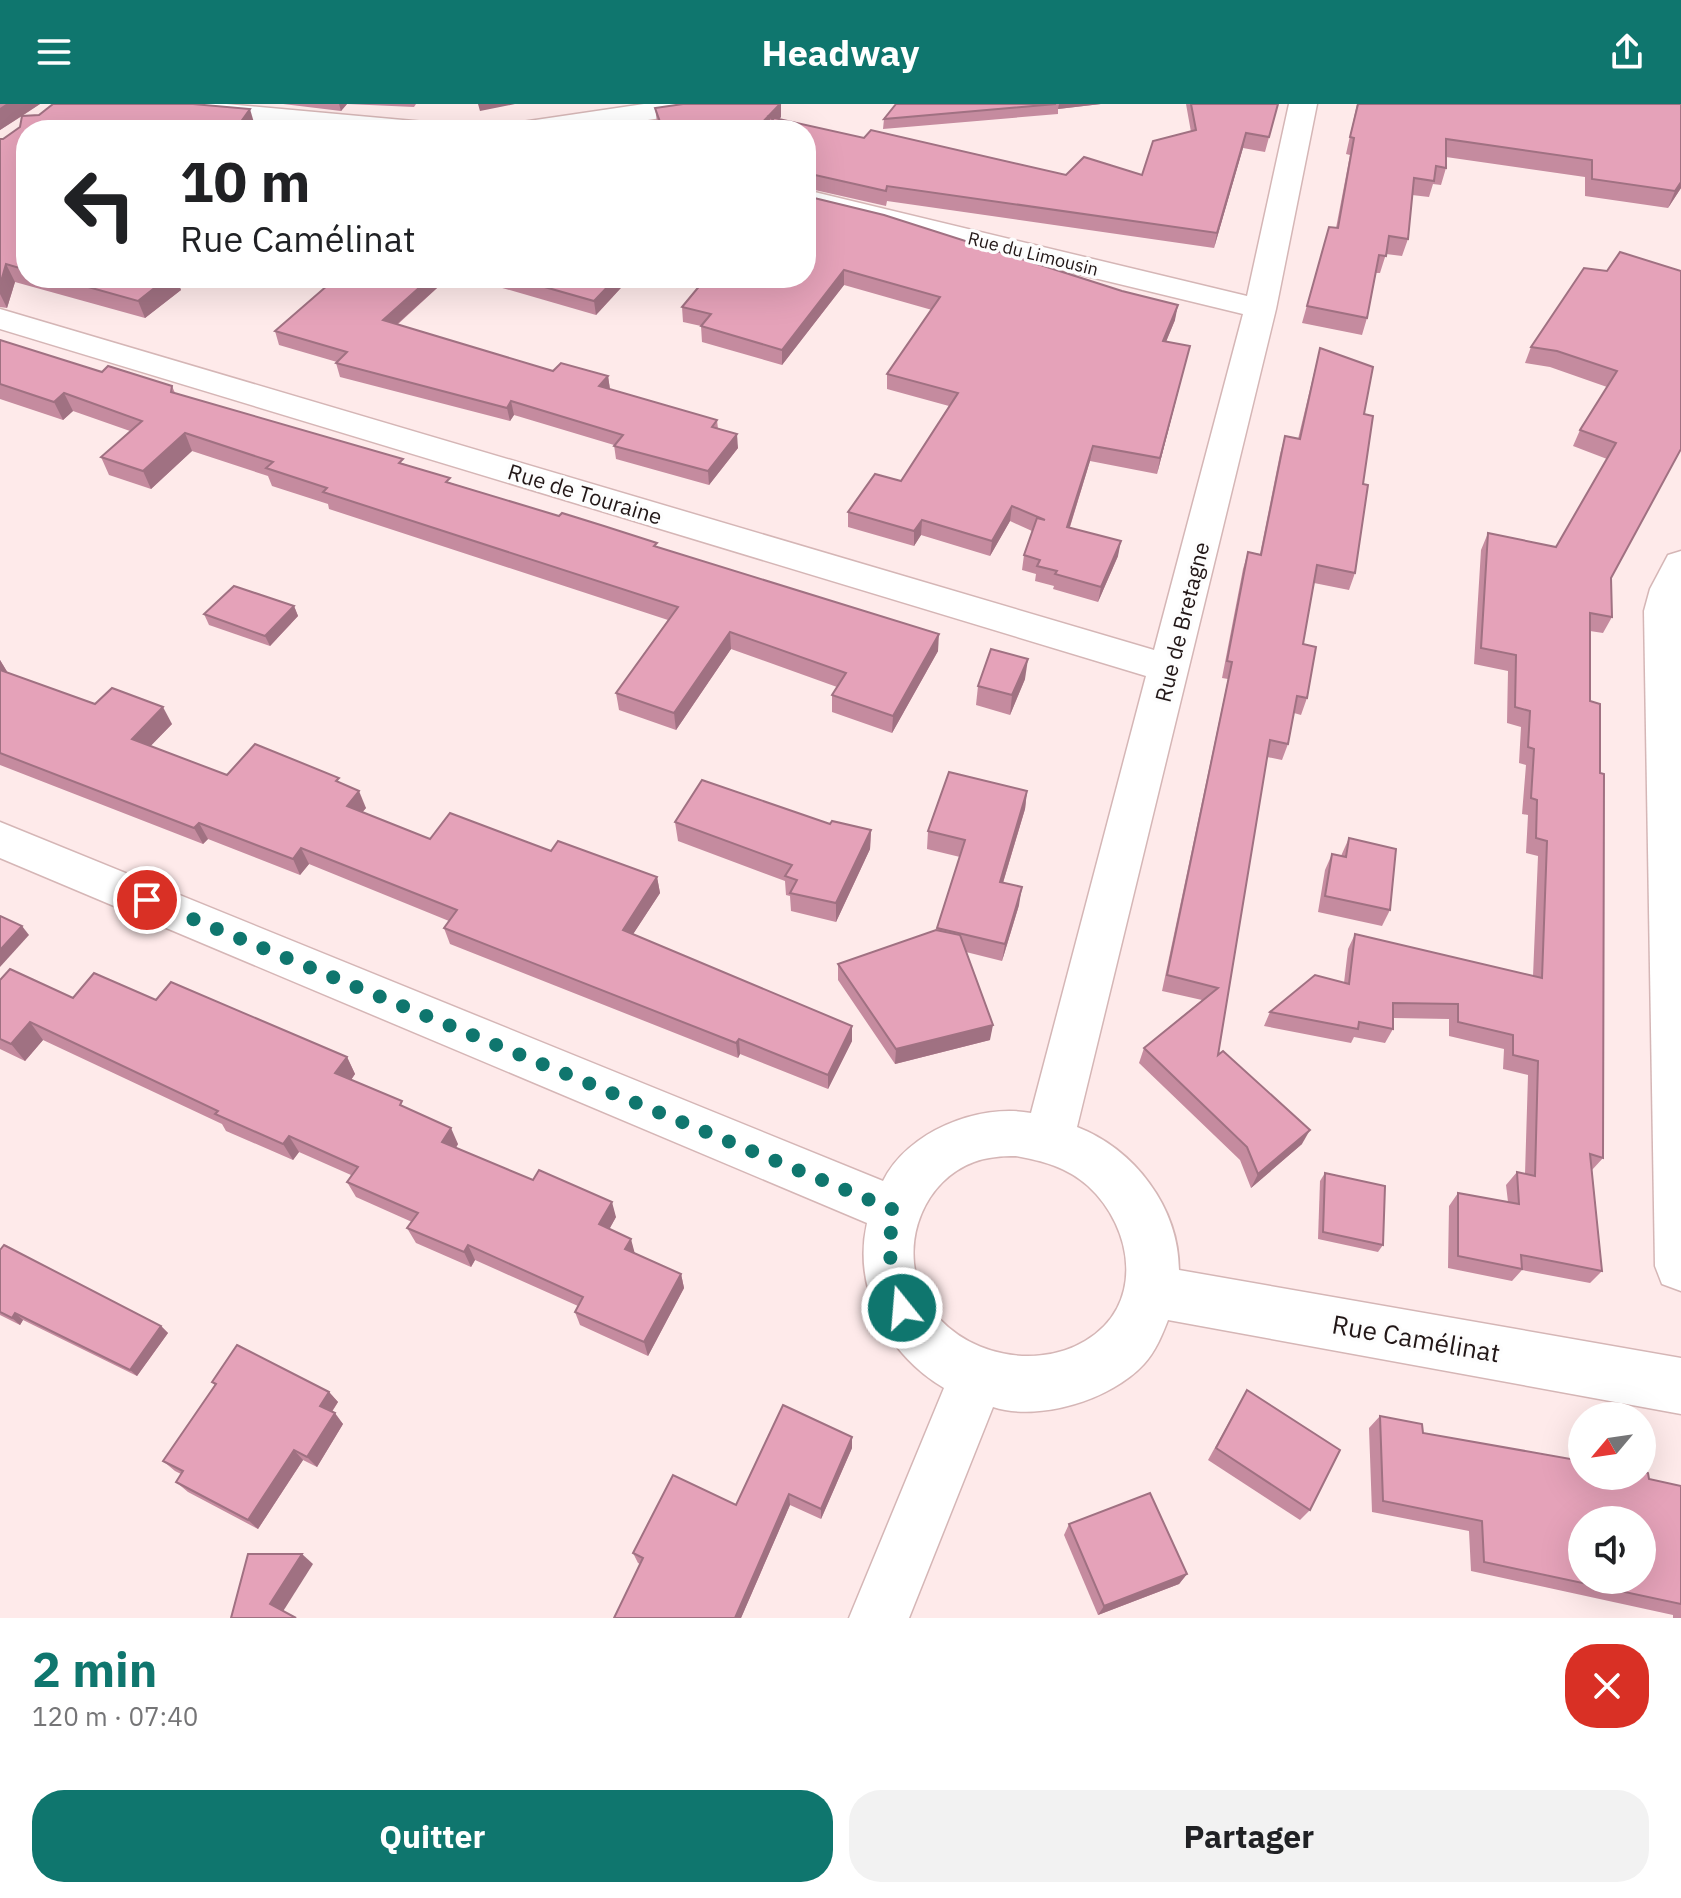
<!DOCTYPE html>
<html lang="fr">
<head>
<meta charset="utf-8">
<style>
	:root { --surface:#fff; --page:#f2f2f2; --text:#202124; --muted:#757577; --accent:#0f766e }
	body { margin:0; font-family:"IBM Plex Sans",sans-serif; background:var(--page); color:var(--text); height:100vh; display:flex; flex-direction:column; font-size:30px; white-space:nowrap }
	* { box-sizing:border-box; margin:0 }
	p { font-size:26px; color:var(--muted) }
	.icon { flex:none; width:44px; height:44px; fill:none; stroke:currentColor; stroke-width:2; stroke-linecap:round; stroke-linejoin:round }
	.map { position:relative; height:1514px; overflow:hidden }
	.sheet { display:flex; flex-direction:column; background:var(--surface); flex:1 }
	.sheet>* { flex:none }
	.guide { position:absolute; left:16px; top:16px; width:800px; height:168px; border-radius:32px; box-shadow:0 8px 32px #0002; background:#fff; color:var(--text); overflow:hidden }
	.needle { width:52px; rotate:241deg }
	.fabs { position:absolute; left:1568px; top:1298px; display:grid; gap:16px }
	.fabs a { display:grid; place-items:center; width:88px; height:88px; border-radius:50%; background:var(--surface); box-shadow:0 8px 32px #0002; font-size:40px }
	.pin { position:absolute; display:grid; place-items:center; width:68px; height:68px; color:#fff; margin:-34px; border:4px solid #fff; border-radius:50%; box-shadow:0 2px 8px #0007 }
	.me { position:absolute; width:88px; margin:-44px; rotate:343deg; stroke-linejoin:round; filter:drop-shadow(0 0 6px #0008) }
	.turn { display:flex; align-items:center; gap:28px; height:168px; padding:0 32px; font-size:36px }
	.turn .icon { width:104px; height:104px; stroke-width:2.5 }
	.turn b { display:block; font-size:56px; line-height:68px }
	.round { display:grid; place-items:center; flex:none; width:84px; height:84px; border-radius:32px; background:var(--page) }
	.head { display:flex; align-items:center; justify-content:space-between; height:136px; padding:0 32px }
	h1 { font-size:48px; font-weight:700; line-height:60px; color:var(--accent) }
	.primary-button { display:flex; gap:16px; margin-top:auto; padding:16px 32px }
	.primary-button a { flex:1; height:92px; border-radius:32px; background:var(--accent); color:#fff; font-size:32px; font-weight:700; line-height:92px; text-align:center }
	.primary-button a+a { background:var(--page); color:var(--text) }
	header { display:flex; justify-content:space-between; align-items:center; height:104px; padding:0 32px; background:var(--accent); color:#fff; font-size:36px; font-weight:700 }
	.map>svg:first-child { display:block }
</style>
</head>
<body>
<header><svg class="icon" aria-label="menu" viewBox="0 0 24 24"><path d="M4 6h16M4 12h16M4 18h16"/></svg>Headway<svg class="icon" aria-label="share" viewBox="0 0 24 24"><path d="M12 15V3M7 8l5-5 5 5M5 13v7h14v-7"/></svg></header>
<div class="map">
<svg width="1681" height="1514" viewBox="0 0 1681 1514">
	<rect width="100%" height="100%" fill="#feeaea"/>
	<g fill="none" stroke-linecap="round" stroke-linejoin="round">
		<defs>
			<g id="minor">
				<polygon points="117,0 226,0 425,18 435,20 439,26 330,26 131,8 121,6"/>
				<polygon points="644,0 716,0 712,6 702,8 580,26 508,26 512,20 522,18"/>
				<path d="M1289,0H1317L1276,205L1077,1023C1134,1045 1179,1103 1179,1166L1681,1254V1310L1168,1216C1162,1231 1156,1247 1144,1260C1111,1296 1039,1318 993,1303L909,1514H849L944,1284C888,1251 852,1185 867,1119L0,754V718L883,1077C907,1028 978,999 1031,1009L1146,572L0,225V205L1154,546L1243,210L806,104V86L1247,192ZM1016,1052C1043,1057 1067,1063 1088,1082C1134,1124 1145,1202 1085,1237C1030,1270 945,1247 920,1184C901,1136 925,1076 974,1058C987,1053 1002,1052 1016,1052Z"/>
				<polygon points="1681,447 1681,1187 1662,1180 1655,1162 1644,507 1650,485 1668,451"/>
			</g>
		</defs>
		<use href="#minor" stroke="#d5b6b6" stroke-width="3"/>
		<use href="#minor" fill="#fff" fill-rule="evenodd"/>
	</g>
	<g fill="#c58b9f">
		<polygon points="0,0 40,0 22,12 255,22 253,26 26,26 26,174 176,174 181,186 145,214 15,178 7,204 0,203 0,35 3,35 20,23 22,12 0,26"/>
		<polygon points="283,0 416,0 414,3 347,0 341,7"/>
		<polygon points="781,0 781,13 779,15 864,34 1066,71 1142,71 1191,28 1186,0 1278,0 1265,48 1243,44 1214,144 887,97 886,102 806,84 806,26 770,26 770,24 769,26 659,26 657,18 655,4"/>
		<polygon points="896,0 1101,0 1058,5 1058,10 883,25 884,15"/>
		<polygon points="1357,0 1681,0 1681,84 1668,104 1585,92 1585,73 1446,53 1446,64 1441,81 1433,80 1429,93 1412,91 1408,135 1402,152 1386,150 1380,169 1376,169 1367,214 1362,231 1302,219 1329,123 1336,124 1350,51 1346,50"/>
		<polygon points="806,92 1175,216 1166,238 1186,257 1157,370 1090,357 1070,423 1118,452 1098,498 1053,485 1054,482 1035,477 1036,470 1022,466 1024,451 1032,427 1010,417 990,452 921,431 914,442 848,423 848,408 901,377 949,302 887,285 887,270 932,206 844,181 782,261 702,238 701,222 683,218 682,203"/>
		<polygon points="1607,167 1681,167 1611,474 1612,513 1603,529 1590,527 1590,597 1603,1054 1592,1066 1602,1167 1590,1179 1522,1166 1512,1177 1448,1164 1449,1102 1458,1089 1508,1098 1506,1081 1517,1068 1525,1070 1528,971 1503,965 1504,945 1449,932 1449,915 1393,914 1393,925 1385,939 1354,933 1351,939 1264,922 1270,908 1344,879 1348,845 1355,830 1533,872 1538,752 1526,749 1528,711 1522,710 1526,661 1519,659 1521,623 1507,619 1508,567 1474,560 1481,446 1488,429 1556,443 1607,355 1573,342 1580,326 1607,283 1550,263 1525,259 1531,243"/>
		<polygon points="448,174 397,221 553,267 608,272 610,285 717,316 718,325 738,344 709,381 616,355 614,341 514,311 510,317 340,273 336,259 337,258 279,241 275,227"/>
		<polygon points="468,174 630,174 596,211"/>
		<polygon points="0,236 102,268 172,282 175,289 405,360 451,379 657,443 938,547 892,629 832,608 832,591 837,583 731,545 676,626 619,606 616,589 668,516 329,405 328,400 272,382 268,372 192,347 151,385 109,371 101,353 130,327 73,307 63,316 0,295"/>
		<polygon points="1320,244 1364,310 1363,380 1355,469 1349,486 1314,479 1303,540 1307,594 1301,611 1294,609 1288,640 1282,656 1267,653 1218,951 1302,1040 1251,1084 1240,1056 1139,959 1144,944 1202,896 1162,887 1228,575 1222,574 1243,465 1248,448 1260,450 1280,350 1285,332 1298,335"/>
		<polygon points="294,502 298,512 270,542 209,521 204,510"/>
		<polygon points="0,556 8,569 95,600 172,620 150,642 227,671 341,679 366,704 362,708 430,735 551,747 657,773 660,789 633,830 852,937 828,985 740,950 738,954 450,840 444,824 449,817 309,760 300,771 208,735 203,740 0,661"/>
		<polygon points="1025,575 1010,611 976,601 978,582"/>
		<polygon points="1027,687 1025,705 1003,779 1019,801 1002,857 966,848 990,936 895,960 838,876 838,860 937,826 960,753 927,745 928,727"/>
		<polygon points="675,718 830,720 871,726 870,745 836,818 791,807 790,792 786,791 785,777 678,737"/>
		<polygon points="1349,734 1390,806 1382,822 1318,808 1325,766 1332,750 1341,752"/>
		<polygon points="0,876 73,894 156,896 347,953 355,970 351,976 405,1004 458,1040 456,1044 616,1113 609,1125 635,1149 681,1170 684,1184 648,1252 580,1221 575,1208 578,1202 475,1156 471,1163 416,1139 407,1124 412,1118 356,1093 347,1078 351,1071 299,1048 293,1056 226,1027 222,1020 43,936 25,957 0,945"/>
		<polygon points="1325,1069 1383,1141 1378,1148 1318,1135 1320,1077"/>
		<polygon points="0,1146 161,1222 168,1229 137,1272 23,1216 20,1221 0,1211"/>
		<polygon points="212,1278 329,1288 338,1298 332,1308 343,1320 317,1363 303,1356 258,1425 188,1388 176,1378 181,1370 175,1367 163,1357 215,1281"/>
		<polygon points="1247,1286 1310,1406 1300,1416 1208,1356"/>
		<polygon points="1380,1312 1423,1329 1681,1382 1681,1514 1673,1514 1673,1511 1471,1467 1469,1427 1372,1408 1369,1324"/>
		<polygon points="852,1333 852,1344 821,1415 790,1401 741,1514 614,1514 640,1460 638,1459 633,1449 736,1401"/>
		<polygon points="1069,1420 1187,1470 1179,1480 1098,1511 1064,1431"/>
	</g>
	<g fill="#a07182">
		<polygon points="6,0 40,0 0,26 0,4"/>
		<polygon points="339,0 347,0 341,7"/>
		<polygon points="478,0 515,0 480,7"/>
		<polygon points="781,0 781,13 776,18 770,13 770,24 769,26 755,26"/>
		<polygon points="1059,0 1101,0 1058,5"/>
		<polygon points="250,5 255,22 253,26 235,26"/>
		<polygon points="1246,29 1243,44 1214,144 1217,129"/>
		<polygon points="1681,78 1681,84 1668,104 1675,87"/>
		<polygon points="6,160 15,178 7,204 0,190 0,181"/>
		<polygon points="844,166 844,181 782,261 782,246"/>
		<polygon points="167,174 176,174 181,186 145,214 138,197"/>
		<polygon points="430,174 448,174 386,230 383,216"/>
		<polygon points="616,174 630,174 596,211 594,197"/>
		<polygon points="1178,201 1175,216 1160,252 1163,237"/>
		<polygon points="1190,242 1186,257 1157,370 1160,354"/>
		<polygon points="608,272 610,286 599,282"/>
		<polygon points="64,289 73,307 63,316 54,298"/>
		<polygon points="511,297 514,311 510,317 507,304"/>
		<polygon points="185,329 192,347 151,385 143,367"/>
		<polygon points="737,330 738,344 709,381 708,367"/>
		<polygon points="1093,342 1090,357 1065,438 1067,423"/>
		<polygon points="1012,402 1010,417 990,452 992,437"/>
		<polygon points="922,416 921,431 914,442 914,427"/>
		<polygon points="1121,437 1118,452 1098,498 1101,483"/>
		<polygon points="294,502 298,512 270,542 265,532"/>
		<polygon points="730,528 731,545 676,626 674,609"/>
		<polygon points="939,530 938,547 892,629 893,612"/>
		<polygon points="1028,555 1025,575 1010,611 1012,591"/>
		<polygon points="0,556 9,571 0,579"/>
		<polygon points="163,603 172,620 141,652 132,635"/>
		<polygon points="359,687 366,704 354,718 347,702"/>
		<polygon points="1027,687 1025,705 998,795 1000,778"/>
		<polygon points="199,719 208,735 203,740 194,724"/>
		<polygon points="871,726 870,745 836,818 836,799"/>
		<polygon points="301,744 309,760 300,771 293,755"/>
		<polygon points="657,773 660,789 626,841 623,826"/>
		<polygon points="1022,783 1019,801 1002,857 1005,840"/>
		<polygon points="22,822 29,831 0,863 0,846"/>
		<polygon points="30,918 43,936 25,957 11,940"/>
		<polygon points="993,921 990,936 895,960 896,945"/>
		<polygon points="852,922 852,937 828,985 828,971"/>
		<polygon points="739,935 740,950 738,954 736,939"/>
		<polygon points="347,953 355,970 344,986 335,969"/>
		<polygon points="451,1024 458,1040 449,1054 442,1038"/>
		<polygon points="1310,1026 1302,1040 1251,1084 1258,1070"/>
		<polygon points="289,1032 299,1048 293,1056 283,1040"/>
		<polygon points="612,1098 616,1113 604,1135 599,1120"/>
		<polygon points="631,1135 635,1150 625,1145"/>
		<polygon points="468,1141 475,1156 471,1163 464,1148"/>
		<polygon points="681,1170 684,1184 648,1252 644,1238"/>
		<polygon points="15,1209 23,1216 20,1221 12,1214"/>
		<polygon points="161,1222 168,1229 137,1272 130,1266"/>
		<polygon points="329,1288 338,1298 328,1313 320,1302"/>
		<polygon points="335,1309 343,1320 317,1363 307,1353"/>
		<polygon points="852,1333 852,1344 821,1415 821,1405"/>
		<polygon points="294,1346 303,1356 258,1425 248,1416"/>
		<polygon points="789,1390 790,1401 741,1514 735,1514"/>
		<polygon points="302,1450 313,1460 282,1509 270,1500"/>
		<polygon points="1187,1470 1179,1480 1098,1511 1104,1502"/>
	</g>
	<g fill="#e5a2b9" stroke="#a07182" stroke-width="2" fill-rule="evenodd">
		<polygon points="53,0 193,0 250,5 235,26 26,26 26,166 6,160 0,181 0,35 3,35 20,23 22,12 39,11"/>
		<polygon points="683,0 780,0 755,26 663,26 655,4"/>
		<polygon points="896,0 1056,0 884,15"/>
		<polygon points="1191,0 1278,0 1269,33 1246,29 1217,129 887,82 886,87 806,69 806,58 812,50 806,45 806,26 784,26 770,13 864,34 871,26 1066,71 1084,53 1142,71 1153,37 1196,26"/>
		<polygon points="1358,0 1681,0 1681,78 1675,87 1592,75 1592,56 1446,35 1446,64 1436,62 1434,77 1414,74 1408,135 1389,132 1386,152 1379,151 1367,214 1307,202 1329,123 1338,124 1354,34 1350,33"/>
		<polygon points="806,92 884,111 1122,187 1178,201 1163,237 1190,242 1160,354 1093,342 1067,423 1121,437 1101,483 1055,470 1057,467 1037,462 1040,456 1024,451 1037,414 1045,416 1012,402 992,437 922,416 914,427 848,408 875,370 901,377 958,289 887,270 940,193 844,166 782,246 701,222 711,210 682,203 706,174 806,174"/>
		<polygon points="1620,148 1681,167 1681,345 1611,474 1612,513 1590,509 1590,597 1600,600 1600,669 1604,670 1603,1054 1590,1050 1602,1167 1521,1151 1522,1165 1458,1152 1458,1089 1519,1100 1517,1068 1535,1072 1538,957 1513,951 1513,931 1458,918 1458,900 1393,899 1393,925 1359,918 1358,925 1270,908 1315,871 1349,880 1355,830 1542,874 1547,737 1536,734 1537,696 1531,694 1534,645 1528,643 1530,607 1515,603 1516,551 1481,544 1488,429 1556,443 1616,339 1580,326 1617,267 1557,247 1531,243 1584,164 1607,167"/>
		<polygon points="56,174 167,174 138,197"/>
		<polygon points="336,174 430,174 383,216 553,267 561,259 608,272 599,282 717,316 712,323 737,330 708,367 614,342 623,331 511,297 507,304 336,259 347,248 275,227"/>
		<polygon points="513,174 616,174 594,197"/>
		<polygon points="0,236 102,268 108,262 172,282 171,288 403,355 399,359 450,374 446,378 559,412 562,409 604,422 657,439 654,442 939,530 893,612 832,591 846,569 730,528 674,609 616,589 678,503 323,388 327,384 266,364 273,358 185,329 143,367 101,353 142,317 64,289 54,298 0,280"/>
		<polygon points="1320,244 1373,263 1364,310 1373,312 1363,380 1368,381 1355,469 1317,461 1303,540 1316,543 1307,594 1297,592 1288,640 1270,636 1218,951 1223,947 1310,1026 1258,1070 1247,1043 1144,944 1218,884 1167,871 1232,558 1227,557 1248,448 1261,451 1285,332 1300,335"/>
		<polygon points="234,482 294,502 265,532 204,510"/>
		<polygon points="991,545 1028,555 1012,591 978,582"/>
		<polygon points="0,566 95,600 112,584 163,603 132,635 227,671 255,640 339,674 336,677 359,687 347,702 430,735 450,709 551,747 558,737 657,773 623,826 852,922 828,971 739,935 736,939 444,824 457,806 301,744 293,755 199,719 194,724 0,649"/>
		<polygon points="949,668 1027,687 1000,778 1022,783 1005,840 937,824 965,736 928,727"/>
		<polygon points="702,676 830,720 832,717 871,726 836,799 790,789 797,776 785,772 792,761 675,718"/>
		<polygon points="1349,734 1396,745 1390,806 1325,792 1332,750 1346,753"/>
		<polygon points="0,812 22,822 0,846"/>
		<polygon points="936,826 960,831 993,921 896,945 838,860"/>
		<polygon points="10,865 73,894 94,869 156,896 171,878 347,953 335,969 402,997 400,1001 451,1024 442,1038 533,1076 539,1066 612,1098 599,1120 631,1135 625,1145 681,1170 644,1238 575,1208 583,1193 468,1141 464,1148 407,1124 418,1109 347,1078 358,1063 289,1032 283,1040 215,1010 218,1007 30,918 11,940 0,935 0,876"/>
		<polygon points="1325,1069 1385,1082 1383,1141 1323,1128"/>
		<polygon points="4,1141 161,1222 130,1266 15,1209 12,1214 0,1208 0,1146"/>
		<polygon points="237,1241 329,1288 320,1302 335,1309 307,1353 294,1346 248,1416 176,1378 183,1367 163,1357 216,1280 212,1278"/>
		<polygon points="1247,1286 1340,1346 1310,1406 1216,1344"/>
		<polygon points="783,1301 852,1333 821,1405 789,1390 735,1514 614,1514 643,1454 633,1449 673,1371 736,1401"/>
		<path d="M1380,1312L1422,1320L1423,1329L1582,1357V1372H1642V1368L1648,1369L1649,1375L1681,1382V1500L1484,1458L1482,1417L1383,1397ZM1582,1416H1642V1476H1582Z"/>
		<polygon points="1150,1389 1187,1470 1104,1502 1069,1420"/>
		<polygon points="248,1450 302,1450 270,1500 296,1514 231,1514"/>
	</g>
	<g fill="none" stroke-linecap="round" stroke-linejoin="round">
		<path stroke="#0f766e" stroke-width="14" stroke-dasharray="0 25.2" d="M147,796L894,1106C887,1145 889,1166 902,1204"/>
	</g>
	<g text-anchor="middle" stroke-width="7" stroke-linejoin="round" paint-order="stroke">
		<g font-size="18" fill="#221717" stroke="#fdfdfd">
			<text transform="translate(1033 150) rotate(14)" y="6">Rue du Limousin</text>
		</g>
		<g font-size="22" fill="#221717" stroke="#fdfdfd">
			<text transform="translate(585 390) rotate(17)" y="8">Rue de Touraine</text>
			<text transform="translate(1182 518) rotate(-76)" y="8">Rue de Bretagne</text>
		</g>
		<g font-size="26" fill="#221717" stroke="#fdfdfd">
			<text transform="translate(1416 1235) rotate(10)" y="9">Rue Camélinat</text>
		</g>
	</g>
</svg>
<div class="fabs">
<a><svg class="needle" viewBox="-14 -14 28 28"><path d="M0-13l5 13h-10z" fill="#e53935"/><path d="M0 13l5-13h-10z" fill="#757577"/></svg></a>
<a><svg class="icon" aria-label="sound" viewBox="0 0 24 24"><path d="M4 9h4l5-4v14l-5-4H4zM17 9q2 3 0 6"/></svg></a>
</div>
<div class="pin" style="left:147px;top:796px;background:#d93025"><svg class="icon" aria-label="arrive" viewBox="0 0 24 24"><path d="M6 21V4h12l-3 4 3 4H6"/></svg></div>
<svg class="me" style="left:902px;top:1204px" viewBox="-20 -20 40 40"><circle r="17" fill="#0f766e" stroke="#fff" stroke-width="3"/><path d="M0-11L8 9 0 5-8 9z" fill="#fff"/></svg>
<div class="guide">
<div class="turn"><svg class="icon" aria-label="left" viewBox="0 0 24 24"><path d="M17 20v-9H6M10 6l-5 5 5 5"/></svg><div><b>10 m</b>Rue Camélinat</div></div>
</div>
</div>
<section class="sheet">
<div class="head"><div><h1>2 min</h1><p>120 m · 07:40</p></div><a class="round" style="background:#d93025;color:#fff"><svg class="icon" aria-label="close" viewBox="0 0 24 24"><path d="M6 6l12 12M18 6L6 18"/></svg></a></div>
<div class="primary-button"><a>Quitter</a><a>Partager</a></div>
</section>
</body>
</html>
